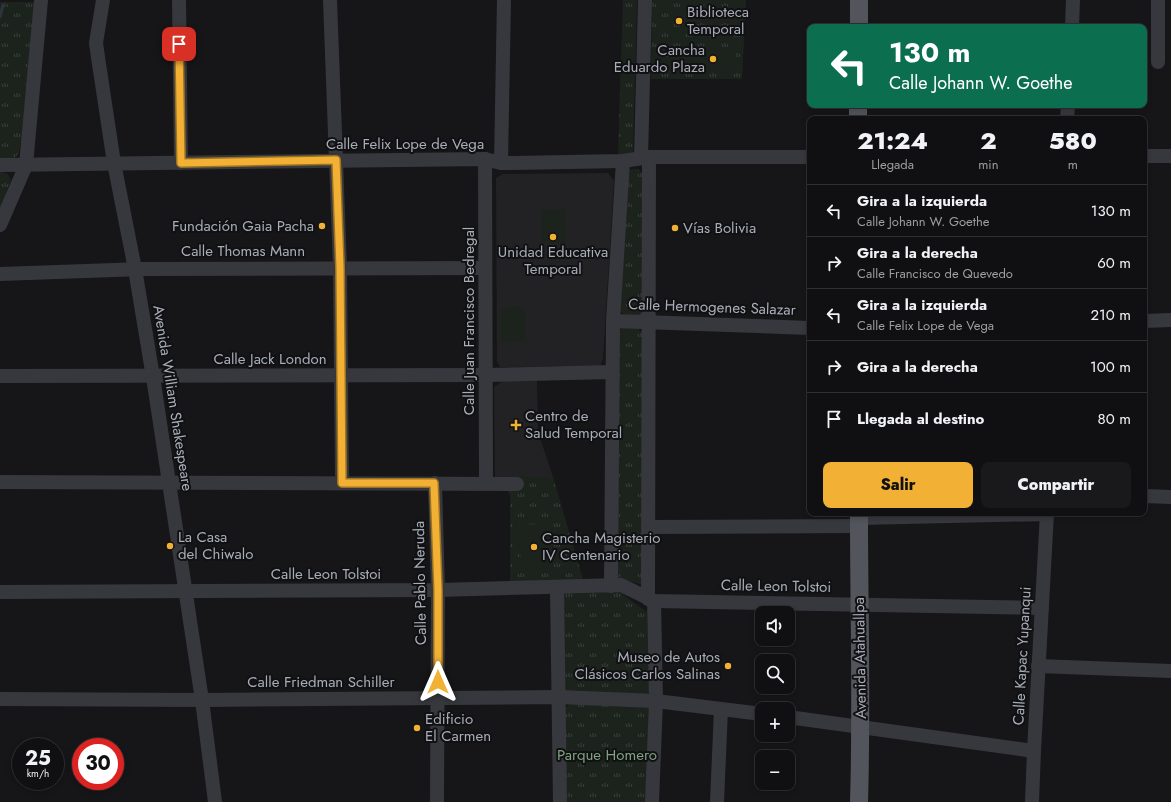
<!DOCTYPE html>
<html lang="es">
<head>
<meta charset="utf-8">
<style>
	:root { --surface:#101012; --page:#19191b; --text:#f1f3f6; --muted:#9c9d9f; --line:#303032; --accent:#f2b134 }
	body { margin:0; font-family:Jost,sans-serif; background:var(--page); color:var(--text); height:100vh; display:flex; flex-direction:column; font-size:15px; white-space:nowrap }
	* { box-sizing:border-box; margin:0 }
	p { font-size:13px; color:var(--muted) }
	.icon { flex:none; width:22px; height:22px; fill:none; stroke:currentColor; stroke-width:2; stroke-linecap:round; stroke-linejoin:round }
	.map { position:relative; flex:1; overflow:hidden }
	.drawer { position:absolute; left:807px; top:116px; width:340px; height:400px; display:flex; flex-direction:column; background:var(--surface); border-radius:8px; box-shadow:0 2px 6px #0003,0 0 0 1px var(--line) }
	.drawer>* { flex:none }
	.guide { position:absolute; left:807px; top:24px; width:340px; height:84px; border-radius:8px; box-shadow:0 2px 6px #0003,0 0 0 1px var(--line); background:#0b6e4f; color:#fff; overflow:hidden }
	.fabs { position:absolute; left:755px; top:606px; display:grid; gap:8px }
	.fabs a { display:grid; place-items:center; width:40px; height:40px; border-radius:8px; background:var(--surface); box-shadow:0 2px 6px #0003,0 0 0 1px var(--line); font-size:20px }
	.speed { position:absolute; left:12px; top:738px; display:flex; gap:8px; font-size:20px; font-weight:700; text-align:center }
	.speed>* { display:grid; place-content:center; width:52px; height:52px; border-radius:50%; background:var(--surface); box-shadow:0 2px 6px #0003,0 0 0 1px var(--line); line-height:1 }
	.speed small { font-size:10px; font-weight:400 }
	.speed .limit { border:6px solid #d22; background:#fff; color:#111 }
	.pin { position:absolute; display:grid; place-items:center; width:34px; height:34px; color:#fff; margin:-17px; border-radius:8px; box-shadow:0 2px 6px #0006 }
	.me { position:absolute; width:44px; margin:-22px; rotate:0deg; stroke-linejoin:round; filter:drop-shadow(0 0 3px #0008) }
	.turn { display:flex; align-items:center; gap:14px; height:84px; padding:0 16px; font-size:18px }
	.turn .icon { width:52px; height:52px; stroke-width:2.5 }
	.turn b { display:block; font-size:28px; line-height:34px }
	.eta { display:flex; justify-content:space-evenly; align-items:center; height:68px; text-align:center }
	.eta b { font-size:24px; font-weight:800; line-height:28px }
	.button { display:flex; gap:8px; margin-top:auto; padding:8px 16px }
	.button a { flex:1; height:46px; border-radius:8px; background:var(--accent); color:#111; font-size:16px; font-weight:800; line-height:46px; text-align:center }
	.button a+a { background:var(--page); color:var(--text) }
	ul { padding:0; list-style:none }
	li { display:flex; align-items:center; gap:12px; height:52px; padding:0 16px; border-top:1px solid var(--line) }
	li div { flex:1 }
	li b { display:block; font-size:15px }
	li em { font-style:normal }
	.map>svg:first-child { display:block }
</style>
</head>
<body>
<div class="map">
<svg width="1171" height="802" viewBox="0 0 1171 802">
	<defs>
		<pattern id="grass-tufts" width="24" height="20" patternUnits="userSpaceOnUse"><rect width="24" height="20" fill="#1c231d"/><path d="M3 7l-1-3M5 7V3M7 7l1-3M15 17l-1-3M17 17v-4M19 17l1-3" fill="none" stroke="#3a403c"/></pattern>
	</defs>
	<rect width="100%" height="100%" fill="#161618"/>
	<g fill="#222225">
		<polygon points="608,173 614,181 603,359 600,366 500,367 497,361 496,178 503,174"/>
		<polygon points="537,380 538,432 553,477 495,477 494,387 503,381"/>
	</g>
	<g fill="url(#grass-tufts)">
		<polygon points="623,0 637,0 633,153 618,155"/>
		<polygon points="652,0 746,0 742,79 651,79"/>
		<polygon points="0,2 35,2 40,10 19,153 14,159 0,160"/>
		<path d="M632,169H639L642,174L646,314C637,317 628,317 620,312L628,171Z"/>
		<path d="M0,172C6,172 9,174 11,180L0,210Z"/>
		<polygon points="622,327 638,328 643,335 643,585 616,577 617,332"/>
		<polygon points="510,477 553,477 584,583 510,583 510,495 507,490"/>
		<polygon points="618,591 647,612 649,691 648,694 567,693 564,689 562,597 565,593"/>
		<polygon points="570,704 649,705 647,802 566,802 565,708"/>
	</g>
	<g fill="#1c231d">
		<polygon points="690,47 736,47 735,72 690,72"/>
		<polygon points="565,209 566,243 542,243 541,210"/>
		<polygon points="525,307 525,341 501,342 501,308"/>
		<polygon points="544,523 550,567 523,571 516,527"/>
	</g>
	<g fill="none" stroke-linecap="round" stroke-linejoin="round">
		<polyline stroke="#2c353c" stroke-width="3" points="0,17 3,5"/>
		<g stroke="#37383d" stroke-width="14">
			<polyline points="103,0 96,43 99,64 114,163 135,269 153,377 202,700 215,802"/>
			<polyline points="179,0 181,163"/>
			<polyline points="330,0 340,267 342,483"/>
			<polyline points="1072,27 1073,0"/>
			<polyline points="1158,62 1158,0"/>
			<polyline points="1067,119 1068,105"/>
			<polyline points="1144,156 1171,156"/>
			<polyline points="641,158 645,0"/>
			<polyline points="485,159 486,482"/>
			<polyline points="501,163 504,0"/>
			<polyline points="0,165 485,159 501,163 513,163 623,161 649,157 810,157"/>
			<polyline points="0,225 26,165 41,0"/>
			<polyline points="0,274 143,269 485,268"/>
			<polyline points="613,321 810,328"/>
			<polyline points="1144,321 1171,320"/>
			<polyline points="0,376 486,375 612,372"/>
			<polyline points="0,482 517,484"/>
			<polyline points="435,483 438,590 437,802"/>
			<polyline points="1144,496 1171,497"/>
			<polyline points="859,518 1047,514"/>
			<polyline points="648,527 859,526"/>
			<polyline points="611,586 613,321 623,161"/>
			<polyline points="557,588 560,802"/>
			<polyline points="0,592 438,590 621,585 654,601 1042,608"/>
			<polyline points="648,599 649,157"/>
			<polyline points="1038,666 1171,671"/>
			<polyline points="0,699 202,700 558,697 656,701 762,714"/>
			<polyline points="788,717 1034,751"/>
			<polyline points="652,802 656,701 654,601"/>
			<polyline points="717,802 721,709"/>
			<polyline points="1032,802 1034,751 1047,513"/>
		</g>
		<g stroke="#53555c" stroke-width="18">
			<polyline points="859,27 859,0"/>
			<polyline points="858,119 858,105"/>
			<path d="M859,802C862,706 859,609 859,513"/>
		</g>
	</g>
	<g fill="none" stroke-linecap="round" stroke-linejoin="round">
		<defs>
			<polyline id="route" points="179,44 181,163 336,160 340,267 342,483 434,483 438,590 438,682"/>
		</defs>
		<use href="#route" stroke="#9d7322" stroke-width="10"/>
		<use href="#route" stroke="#f2b134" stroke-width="7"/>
	</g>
	<g fill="#f2b134" stroke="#111113" stroke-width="1.5">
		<circle cx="679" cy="21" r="4"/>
		<circle cx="713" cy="59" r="4"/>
		<circle cx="322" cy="226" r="4"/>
		<circle cx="675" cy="228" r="4"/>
		<circle cx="553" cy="237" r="4"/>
		<path d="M514 419h4v4h4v4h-4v4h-4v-4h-4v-4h4z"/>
		<circle cx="170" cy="546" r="4"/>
		<circle cx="534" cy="547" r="4"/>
		<circle cx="728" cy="666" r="4"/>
		<circle cx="417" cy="728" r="4"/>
	</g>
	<g text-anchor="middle" stroke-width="4" stroke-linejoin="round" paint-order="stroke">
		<g font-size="15" fill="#a8adb8" stroke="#111113" text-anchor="start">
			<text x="687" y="17">Biblioteca<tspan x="687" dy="17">Temporal</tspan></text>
			<text x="705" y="55" text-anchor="end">Cancha<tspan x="705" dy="17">Eduardo Plaza</tspan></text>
			<text x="314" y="231" text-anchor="end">Fundación Gaia Pacha</text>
			<text x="683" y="233">Vías Bolivia</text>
			<text x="553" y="257" text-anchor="middle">Unidad Educativa<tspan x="553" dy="17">Temporal</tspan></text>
			<text x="525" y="421">Centro de<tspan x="525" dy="17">Salud Temporal</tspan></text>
			<text x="178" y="542">La Casa<tspan x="178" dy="17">del Chiwalo</tspan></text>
			<text x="542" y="543">Cancha Magisterio<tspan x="542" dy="17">IV Centenario</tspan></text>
			<text x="720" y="662" text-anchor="end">Museo de Autos<tspan x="720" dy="17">Clásicos Carlos Salinas</tspan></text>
			<text x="425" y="724">Edificio<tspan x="425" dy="17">El Carmen</tspan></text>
		</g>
		<g font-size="15" fill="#a8adb8" stroke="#111113">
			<text x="405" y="149">Calle Felix Lope de Vega</text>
			<text x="243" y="256">Calle Thomas Mann</text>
			<text transform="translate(712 307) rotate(2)" y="5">Calle Hermogenes Salazar</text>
			<text transform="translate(469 321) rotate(-90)" y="5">Calle Juan Francisco Bedregal</text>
			<text x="270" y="364">Calle Jack London</text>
			<text transform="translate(173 398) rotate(81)" y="5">Avenida William Shakespeare</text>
			<text x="326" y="579">Calle Leon Tolstoi</text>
			<text transform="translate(420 583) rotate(-91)" y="5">Calle Pablo Neruda</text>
			<text transform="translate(776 586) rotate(1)" y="5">Calle Leon Tolstoi</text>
			<text transform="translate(1022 656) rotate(-87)" y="5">Calle Kapac Yupanqui</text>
			<text transform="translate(860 658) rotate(-91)" y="5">Avenida Atahuallpa</text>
			<text x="321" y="687">Calle Friedman Schiller</text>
		</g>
		<g font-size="15" fill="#7fa381" stroke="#111113">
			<text x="607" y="760">Parque Homero</text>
		</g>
	</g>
</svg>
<div class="fabs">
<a><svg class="icon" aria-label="sound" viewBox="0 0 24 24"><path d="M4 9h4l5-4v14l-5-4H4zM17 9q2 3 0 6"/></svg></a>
<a><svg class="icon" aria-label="search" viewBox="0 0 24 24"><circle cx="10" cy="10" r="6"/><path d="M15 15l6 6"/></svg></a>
<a>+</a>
<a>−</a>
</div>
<div class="speed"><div>25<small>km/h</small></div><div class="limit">30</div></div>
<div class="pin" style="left:179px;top:44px;background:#d93025"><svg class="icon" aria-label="arrive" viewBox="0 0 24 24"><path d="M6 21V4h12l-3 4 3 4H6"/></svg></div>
<svg class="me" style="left:438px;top:682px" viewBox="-20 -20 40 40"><path d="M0-17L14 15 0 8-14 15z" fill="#f2b134" stroke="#fff" stroke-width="4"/></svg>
<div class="guide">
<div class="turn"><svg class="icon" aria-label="left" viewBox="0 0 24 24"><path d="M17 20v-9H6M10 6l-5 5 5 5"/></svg><div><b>130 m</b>Calle Johann W. Goethe</div></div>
</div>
<section class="drawer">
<div class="eta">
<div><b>21:24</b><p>Llegada</p></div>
<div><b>2</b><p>min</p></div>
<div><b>580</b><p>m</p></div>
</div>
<ul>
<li><svg class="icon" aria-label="left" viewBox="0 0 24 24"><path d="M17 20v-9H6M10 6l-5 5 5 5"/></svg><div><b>Gira a la izquierda</b><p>Calle Johann W. Goethe</p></div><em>130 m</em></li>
<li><svg class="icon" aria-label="right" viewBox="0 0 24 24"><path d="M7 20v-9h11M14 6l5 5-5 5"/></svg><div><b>Gira a la derecha</b><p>Calle Francisco de Quevedo</p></div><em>60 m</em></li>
<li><svg class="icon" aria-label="left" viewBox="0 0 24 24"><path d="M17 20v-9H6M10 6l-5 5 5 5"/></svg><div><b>Gira a la izquierda</b><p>Calle Felix Lope de Vega</p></div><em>210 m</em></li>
<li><svg class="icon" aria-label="right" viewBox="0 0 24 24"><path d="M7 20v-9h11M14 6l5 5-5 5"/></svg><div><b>Gira a la derecha</b></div><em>100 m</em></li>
<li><svg class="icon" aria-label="arrive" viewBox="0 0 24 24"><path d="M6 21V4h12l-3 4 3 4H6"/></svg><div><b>Llegada al destino</b></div><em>80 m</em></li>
</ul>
<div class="button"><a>Salir</a><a>Compartir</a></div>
</section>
</div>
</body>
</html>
